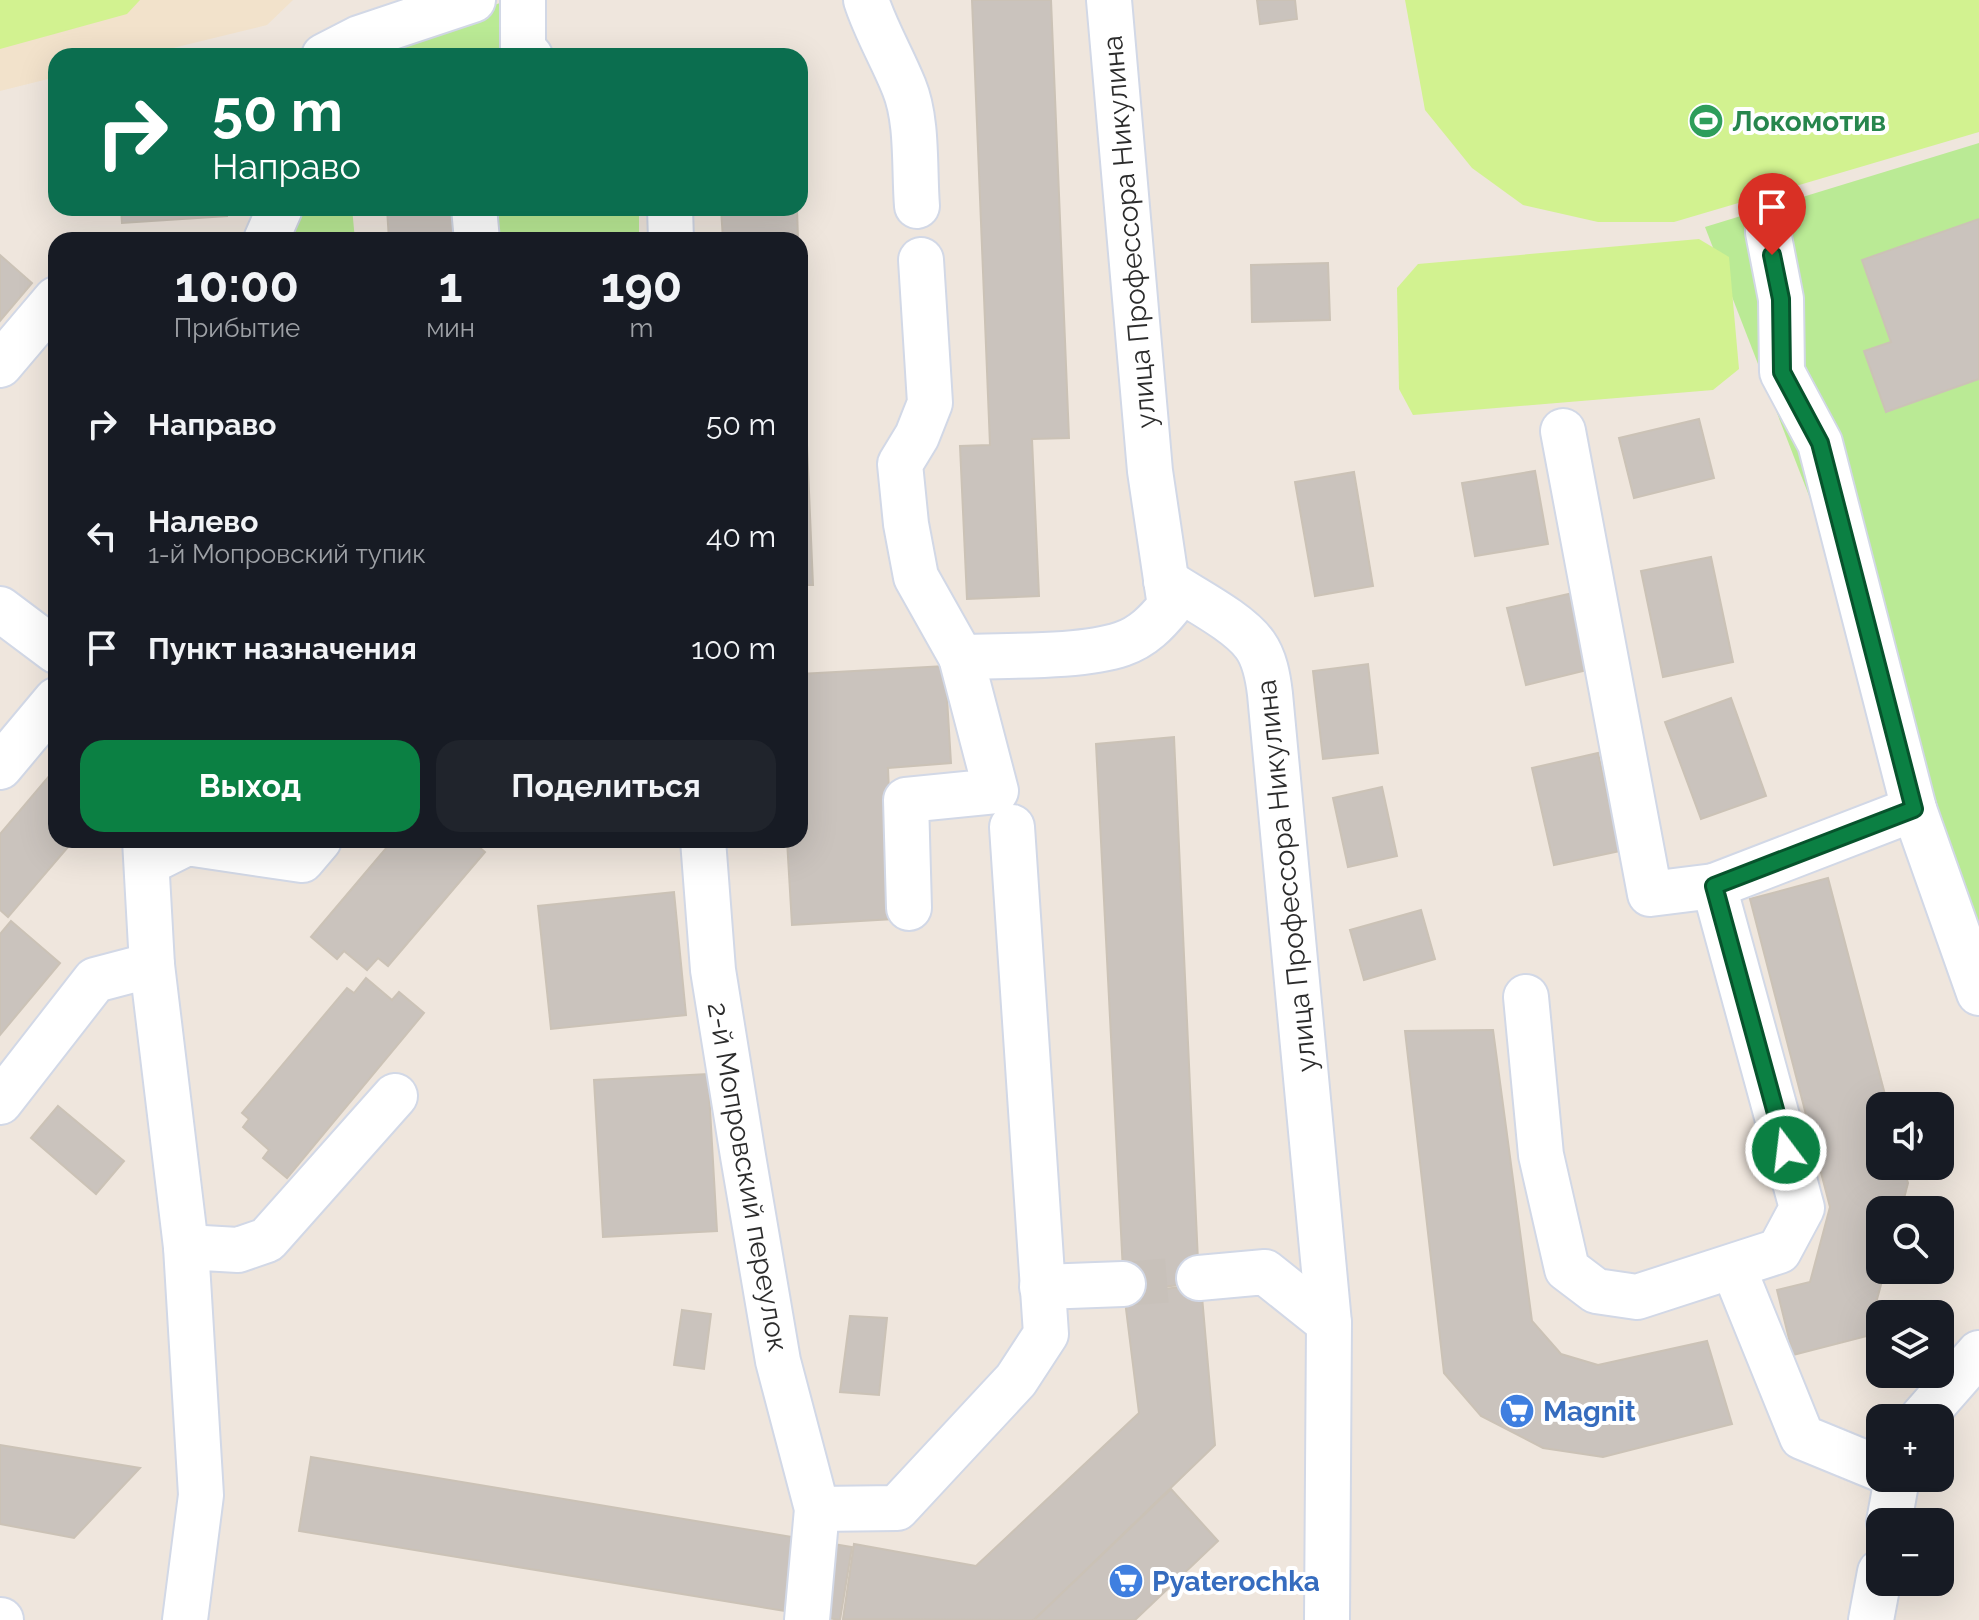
<!DOCTYPE html>
<html lang="ru">
<head>
<meta charset="utf-8">
<style>
	:root { --surface:#171b24; --page:#20242c; --text:#f1f3f6; --muted:#9ea1a6; --accent:#0b8043 }
	body { margin:0; font-family:Raleway,sans-serif; background:var(--page); color:var(--text); height:100vh; display:flex; flex-direction:column; font-size:30px; white-space:nowrap }
	* { box-sizing:border-box; margin:0 }
	p { font-size:26px; color:var(--muted) }
	.icon { flex:none; width:44px; height:44px; fill:none; stroke:currentColor; stroke-width:2; stroke-linecap:round; stroke-linejoin:round }
	.map { position:relative; flex:1; overflow:hidden }
	.drawer { position:absolute; left:48px; top:232px; width:760px; height:616px; display:flex; flex-direction:column; background:var(--surface); border-radius:24px; box-shadow:0 8px 32px #0002 }
	.drawer>* { flex:none }
	.guide { position:absolute; left:48px; top:48px; width:760px; height:168px; border-radius:24px; box-shadow:0 8px 32px #0002; background:#0b6e4f; color:#fff; overflow:hidden }
	.buttons { position:absolute; left:1866px; top:1092px; display:grid; gap:16px }
	.buttons a { display:grid; place-items:center; width:88px; height:88px; border-radius:16px; background:var(--surface); box-shadow:0 8px 32px #0002; font-size:40px }
	.pin { position:absolute; display:grid; place-items:center; width:68px; height:68px; color:#fff; margin:-82px -34px; border-radius:50% 50% 50% 0; rotate:-45deg; box-shadow:0 0 8px #0007 }
	.pin .icon { rotate:45deg }
	.me { position:absolute; width:88px; margin:-44px; rotate:345deg; stroke-linejoin:round; filter:drop-shadow(0 0 6px #0008) }
	.turn { display:flex; align-items:center; gap:28px; height:168px; padding:0 32px; font-size:36px }
	.turn .icon { width:104px; height:104px; stroke-width:2.5 }
	.turn b { display:block; font-size:56px; line-height:68px }
	.eta { display:flex; justify-content:space-evenly; align-items:center; height:136px; text-align:center }
	.eta b { font-size:48px; font-weight:700; line-height:56px }
	.primary-button { display:flex; gap:16px; margin-top:auto; padding:16px 32px }
	.primary-button a { flex:1; height:92px; border-radius:24px; background:var(--accent); color:#fff; font-size:32px; font-weight:700; line-height:92px; text-align:center }
	.primary-button a+a { background:var(--page); color:var(--text) }
	ul { padding:0; list-style:none }
	li { display:flex; align-items:center; gap:24px; height:112px; padding:0 32px }
	li div { flex:1 }
	li b { display:block; font-size:30px }
	li em { font-style:normal }
	.map>svg:first-child { display:block }
</style>
</head>
<body>
<div class="map">
<svg width="1979" height="1620" viewBox="0 0 1979 1620">
	<rect width="100%" height="100%" fill="#efe6dd"/>
	<polygon fill="#f2e2cb" points="0,0 293,0 267,25 140,56 56,56 56,77 0,91"/>
	<g fill="#baea95">
		<polygon points="500,3 505,56 346,56"/>
		<polygon points="1979,143 1979,935 1705,227"/>
		<polygon points="289,208 352,208 355,240 279,240"/>
		<polygon points="494,208 639,208 639,240 497,240"/>
	</g>
	<g fill="#d2f290">
		<polygon points="0,0 140,0 127,14 0,49"/>
		<polygon points="1405,0 1979,0 1979,132 1674,222 1598,222 1523,205 1472,168 1425,110"/>
		<polygon points="1699,239 1729,257 1739,369 1713,390 1413,415 1399,389 1397,288 1418,264"/>
	</g>
	<g fill="#cac3bd" stroke="#cbc2b6" stroke-width="2">
		<polygon points="972,0 1051,0 1069,438 1032,439 1039,596 967,599 960,446 990,445"/>
		<polygon points="1257,0 1295,0 1297,19 1260,24"/>
		<polygon points="121,208 226,208 227,216 122,223"/>
		<polygon points="387,208 461,208 464,240 389,240"/>
		<polygon points="721,208 797,208 798,240 723,240"/>
		<polygon points="1979,219 1979,379 1886,412 1864,351 1891,342 1862,260"/>
		<polygon points="0,255 32,283 0,321"/>
		<polygon points="1328,263 1330,320 1252,322 1251,265"/>
		<polygon points="800,282 813,585 800,585"/>
		<polygon points="1699,419 1714,478 1634,498 1619,438"/>
		<polygon points="1535,471 1548,544 1475,556 1462,483"/>
		<polygon points="1354,472 1373,586 1315,596 1295,482"/>
		<polygon points="1711,557 1733,662 1663,677 1641,571"/>
		<polygon points="1573,593 1591,669 1526,685 1507,608"/>
		<polygon points="1368,664 1378,753 1323,759 1313,671"/>
		<polygon points="945,666 951,763 888,768 894,919 792,925 787,840 800,840 800,674"/>
		<polygon points="1731,698 1766,796 1701,819 1665,722"/>
		<polygon points="1174,737 1199,1283 1124,1291 1096,744"/>
		<polygon points="1598,753 1620,851 1554,865 1532,768"/>
		<polygon points="56,768 56,840 74,840 8,917 0,910 0,834"/>
		<polygon points="1382,787 1397,856 1348,867 1333,798"/>
		<polygon points="393,840 484,840 478,846 485,852 388,966 378,958 367,970 344,951 337,959 311,937"/>
		<polygon points="565,840 628,840 565,846"/>
		<polygon points="1828,878 1888,1106 1880,1106 1880,1166 1903,1166 1908,1183 1901,1210 1880,1210 1880,1270 1885,1270 1867,1336 1793,1355 1777,1290 1810,1282 1830,1207 1750,899"/>
		<polygon points="674,892 686,1015 551,1029 538,906"/>
		<polygon points="1421,910 1435,959 1364,980 1350,930"/>
		<polygon points="11,921 60,963 0,1035 0,934"/>
		<polygon points="366,978 392,1000 399,992 424,1013 287,1178 263,1158 269,1150 243,1127 249,1119 242,1113 347,988 354,993"/>
		<polygon points="1493,1030 1532,1321 1561,1354 1598,1365 1707,1341 1732,1424 1603,1457 1543,1448 1481,1416 1444,1373 1405,1031"/>
		<polygon points="708,1074 717,1231 603,1237 594,1080"/>
		<polygon points="58,1106 124,1161 96,1194 31,1138"/>
		<polygon points="1201,1285 1215,1445 1034,1620 843,1619 854,1544 976,1566 1139,1413 1124,1293"/>
		<polygon points="682,1310 711,1314 704,1369 674,1365"/>
		<polygon points="850,1316 887,1318 879,1395 840,1392"/>
		<polygon points="0,1445 140,1468 74,1538 0,1524"/>
		<polygon points="311,1457 852,1547 840,1620 299,1531"/>
		<polygon points="1171,1489 1218,1541 1135,1620 1034,1620"/>
	</g>
	<g fill="none" stroke-linecap="round" stroke-linejoin="round">
		<polyline stroke="#c8c1ba" stroke-width="44" stroke-dasharray="44 22" stroke-linecap="butt" points="1123,1284 1199,1278"/>
		<defs>
			<g id="minor">
				<polyline points="523,0 523,53 530,56"/>
				<path d="M866,0C876,31 892,57 904,87C918,121 914,169 917,206"/>
				<polyline points="324,56 359,38 473,0"/>
				<polyline points="474,208 477,240"/>
				<polyline points="670,208 671,240"/>
				<polyline points="1768,232 1781,299 1782,372 1820,443 1914,809 1979,993"/>
				<polyline points="266,240 280,208"/>
				<polyline points="921,260 930,403 917,436 900,464 906,524 916,577 961,657"/>
				<polyline points="0,365 56,299"/>
				<path d="M1166,581C1191,598 1238,621 1255,645C1265,659 1268,677 1270,694L1329,1323L1327,1620"/>
				<polyline points="0,609 56,651"/>
				<polyline points="0,767 56,700"/>
				<polyline points="145,840 152,965 186,1247"/>
				<polyline points="703,840 713,970 743,1156 778,1361 817,1509 807,1620"/>
				<polyline points="147,863 187,843 302,860 319,840"/>
				<polyline points="1714,886 1914,809"/>
				<path d="M909,908L906,800L996,791L961,657C1007,655 1081,658 1122,644C1143,637 1157,622 1170,606L1150,471L1109,0"/>
				<polyline points="1526,997 1541,1155 1567,1269 1596,1291 1637,1297 1779,1251 1802,1208 1714,886 1650,894 1563,431"/>
				<polyline points="0,1102 95,980 152,965"/>
				<polyline points="1733,1267 1802,1437 1880,1469"/>
				<polyline points="1199,1278 1265,1272 1329,1323"/>
				<polyline points="1042,1287 1123,1284"/>
				<polyline points="1922,1418 1979,1353"/>
				<polyline points="817,1509 897,1508 1016,1380 1046,1334 1012,827"/>
				<polyline points="1889,1522 1897,1478"/>
				<polyline points="0,1620 1,1620"/>
				<polyline points="185,1620 201,1495 186,1247 238,1250 267,1240 395,1096"/>
				<polyline points="1871,1620 1880,1572"/>
			</g>
		</defs>
		<use href="#minor" stroke="#d2d8e6" stroke-width="48"/>
		<use href="#minor" stroke="#fff" stroke-width="44"/>
	</g>
	<g fill="none" stroke-linecap="round" stroke-linejoin="round">
		<defs>
			<polyline id="route" points="1772,255 1781,299 1782,372 1820,443 1914,809 1714,886 1786,1150"/>
		</defs>
		<use href="#route" stroke="#07532c" stroke-width="20"/>
		<use href="#route" stroke="#0b8043" stroke-width="14"/>
	</g>
	<defs>
		<symbol id="stadium-disc" viewBox="-11 -11 22 22"><circle r="9.5" fill="#2e9e5b" stroke="#fff"/><path d="M0-5a6.5 5 0 1 0 0 10a6.5 5 0 1 0 0-10ZM-3.5-1.8h7v3.6h-7Z" fill="#fff"/></symbol>
		<symbol id="supermarket-disc" viewBox="-11 -11 22 22"><circle r="9.5" fill="#3f7fe0" stroke="#fff"/><path d="M-6-5.5h2.5l.6 2H6L4.5 2H-2.5L-4.4-4H-6ZM-1.5 3.2a1.3 1.3 0 1 0 .1 0ZM3 3.2a1.3 1.3 0 1 0 .1 0Z" fill="#fff"/></symbol>
	</defs>
	<g fill-rule="evenodd">
		<use href="#stadium-disc" x="1686" y="101" width="40" height="40"/>
		<use href="#supermarket-disc" x="1497" y="1391" width="40" height="40"/>
		<use href="#supermarket-disc" x="1106" y="1561" width="40" height="40"/>
	</g>
	<g text-anchor="middle" stroke-width="8" stroke-linejoin="round" paint-order="stroke">
		<g font-size="28" font-weight="bold" fill="#27864d" stroke="#fff" text-anchor="start">
			<text x="1732" y="131">Локомотив</text>
		</g>
		<g font-size="28" fill="#2c2c2c" stroke="#fff">
			<text transform="translate(1129 232) rotate(-95)" y="10">улица Профессора Никулина</text>
			<text transform="translate(1286 876) rotate(-96)" y="10">улица Профессора Никулина</text>
			<text transform="translate(748 1177) rotate(80)" y="10">2-й Мопровский переулок</text>
		</g>
		<g font-size="28" font-weight="bold" fill="#366cbe" stroke="#fff" text-anchor="start">
			<text x="1543" y="1421">Magnit</text>
			<text x="1152" y="1591">Pyaterochka</text>
		</g>
	</g>
</svg>
<div class="buttons">
<a><svg class="icon" aria-label="sound" viewBox="0 0 24 24"><path d="M4 9h4l5-4v14l-5-4H4zM17 9q2 3 0 6"/></svg></a>
<a><svg class="icon" aria-label="search" viewBox="0 0 24 24"><circle cx="10" cy="10" r="6"/><path d="M15 15l6 6"/></svg></a>
<a><svg class="icon" aria-label="layers" viewBox="0 0 24 24"><path d="M12 4l9 5-9 5-9-5zM3 14l9 5 9-5"/></svg></a>
<a>+</a>
<a>−</a>
</div>
<div class="pin" style="left:1772px;top:255px;background:#d93025"><svg class="icon" aria-label="arrive" viewBox="0 0 24 24"><path d="M6 21V4h12l-3 4 3 4H6"/></svg></div>
<svg class="me" style="left:1786px;top:1150px" viewBox="-20 -20 40 40"><circle r="17" fill="#0b8043" stroke="#fff" stroke-width="3"/><path d="M0-11L8 9 0 5-8 9z" fill="#fff"/></svg>
<div class="guide">
<div class="turn"><svg class="icon" aria-label="right" viewBox="0 0 24 24"><path d="M7 20v-9h11M14 6l5 5-5 5"/></svg><div><b>50 m</b>Направо</div></div>
</div>
<section class="drawer">
<div class="eta">
<div><b>10:00</b><p>Прибытие</p></div>
<div><b>1</b><p>мин</p></div>
<div><b>190</b><p>m</p></div>
</div>
<ul>
<li><svg class="icon" aria-label="right" viewBox="0 0 24 24"><path d="M7 20v-9h11M14 6l5 5-5 5"/></svg><div><b>Направо</b></div><em>50 m</em></li>
<li><svg class="icon" aria-label="left" viewBox="0 0 24 24"><path d="M17 20v-9H6M10 6l-5 5 5 5"/></svg><div><b>Налево</b><p>1-й Мопровский тупик</p></div><em>40 m</em></li>
<li><svg class="icon" aria-label="arrive" viewBox="0 0 24 24"><path d="M6 21V4h12l-3 4 3 4H6"/></svg><div><b>Пункт назначения</b></div><em>100 m</em></li>
</ul>
<div class="primary-button"><a>Выход</a><a>Поделиться</a></div>
</section>
</div>
</body>
</html>
